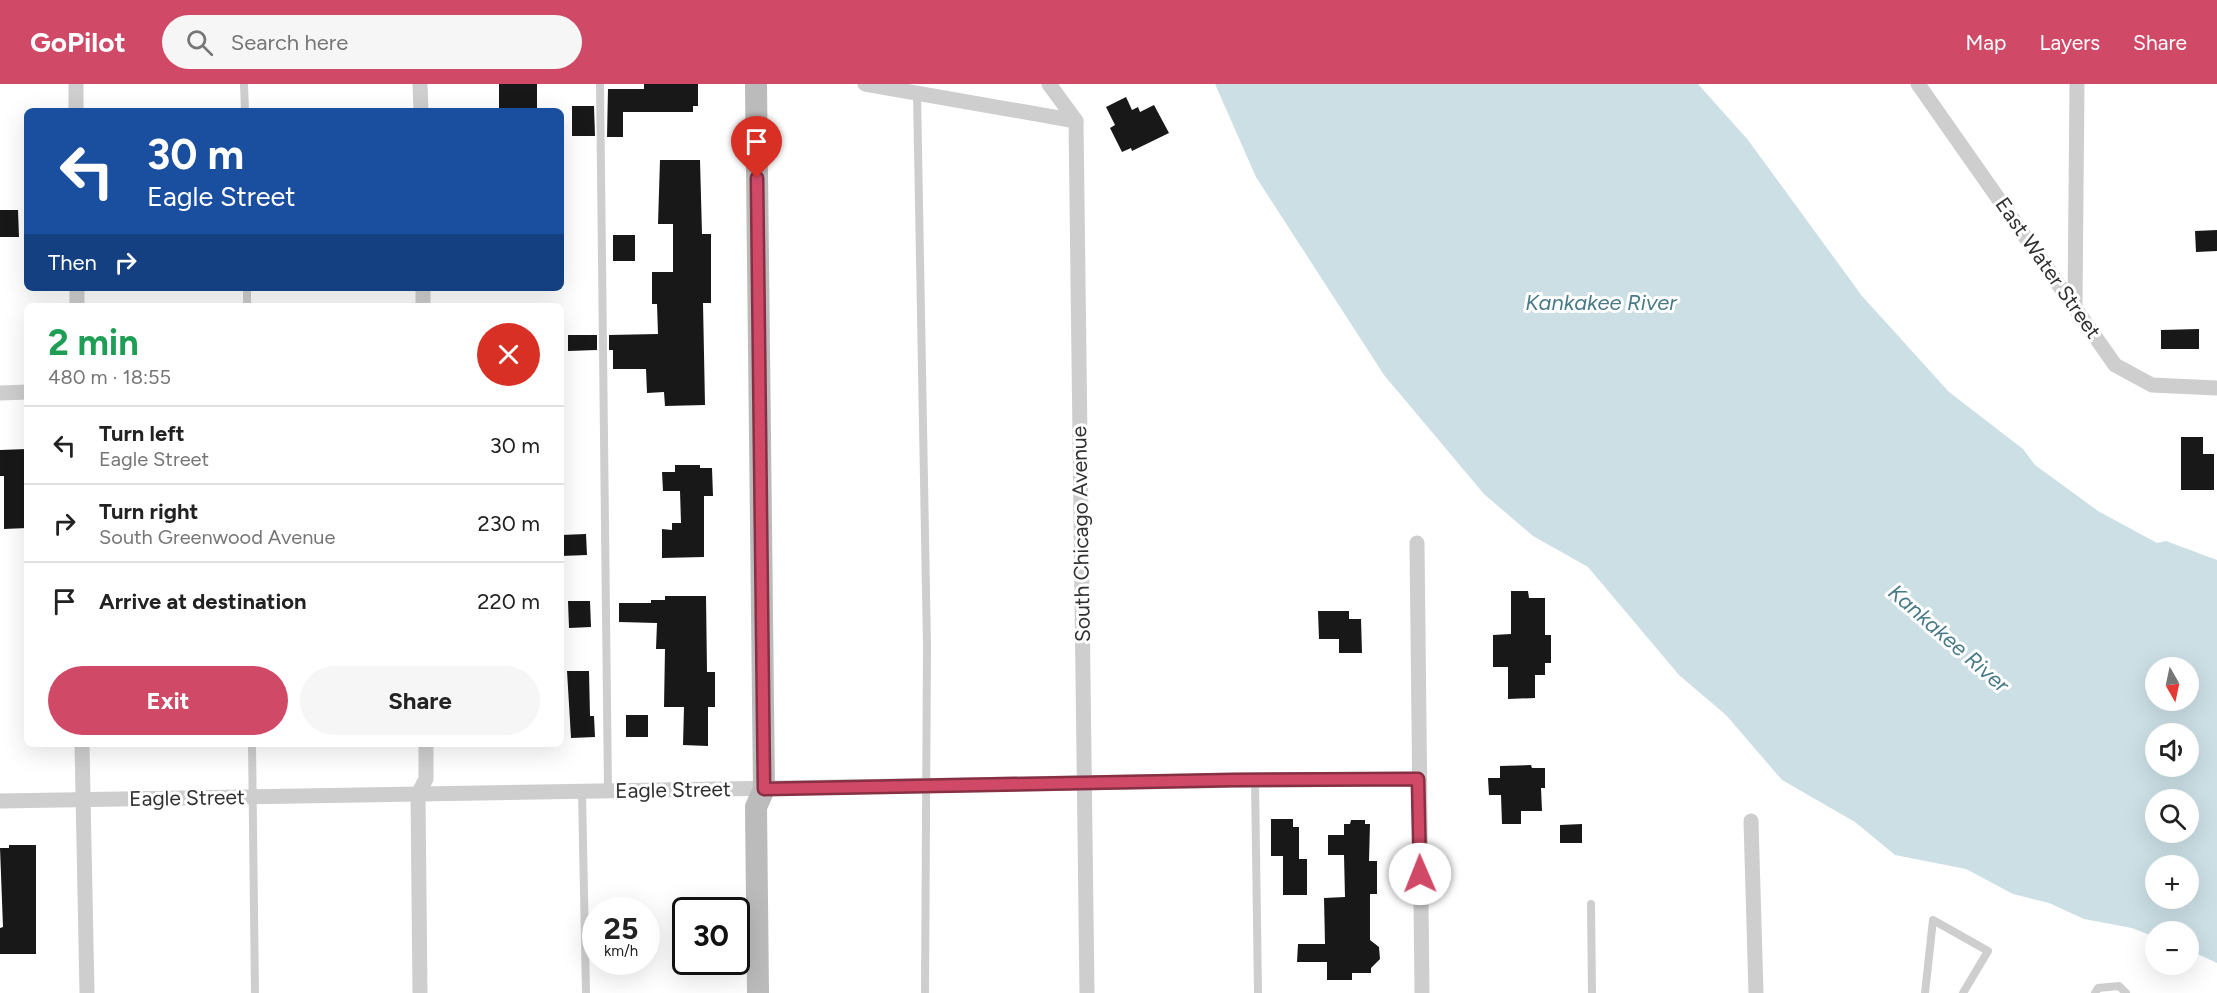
<!DOCTYPE html>
<html lang="en">
<head>
<meta charset="utf-8">
<style>
	:root { --surface:#fff; --page:#f6f6f6; --text:#222; --muted:#767676; --line:#e0e0e0; --accent:#d04a68 }
	body { margin:0; font-family:Figtree,sans-serif; background:var(--page); color:var(--text); height:100vh; display:flex; flex-direction:column; font-size:22px; white-space:nowrap }
	* { box-sizing:border-box; margin:0 }
	p { font-size:20px; color:var(--muted) }
	.icon { flex:none; width:33px; height:33px; fill:none; stroke:currentColor; stroke-width:2; stroke-linecap:round; stroke-linejoin:round }
	.map { position:relative; flex:1; overflow:hidden }
	.sheet { position:absolute; left:24px; top:219px; width:540px; height:444px; display:flex; flex-direction:column; background:var(--surface); border-radius:9px; box-shadow:0 6px 24px #0002 }
	.sheet>* { flex:none }
	.guide { position:absolute; left:24px; top:24px; width:540px; height:183px; border-radius:9px; box-shadow:0 6px 24px #0002; background:#1a4fa0; color:#fff; overflow:hidden }
	.needle { width:39px; rotate:171deg }
	.controls { position:absolute; left:2145px; top:573px; display:grid; gap:12px }
	.controls a { display:grid; place-items:center; width:54px; height:54px; border-radius:50%; background:var(--surface); box-shadow:0 6px 24px #0002; font-size:30px }
	.speed { position:absolute; left:582px; top:813px; display:flex; gap:12px; font-size:30px; font-weight:700; text-align:center }
	.speed>* { display:grid; place-content:center; width:78px; height:78px; border-radius:50%; background:var(--surface); box-shadow:0 6px 24px #0002; line-height:1 }
	.speed small { font-size:15px; font-weight:400 }
	.speed .limit { border:3px solid #111; border-radius:9px; background:#fff; color:#111 }
	.pin { position:absolute; display:grid; place-items:center; width:51px; height:51px; color:#fff; margin:-62px -26px; border-radius:50% 50% 50% 0; rotate:-45deg; box-shadow:0 0 6px #0007 }
	.pin .icon { rotate:45deg }
	.me { position:absolute; width:66px; margin:-33px; rotate:359deg; stroke-linejoin:round; filter:drop-shadow(0 0 4px #0008) }
	.turn { display:flex; align-items:center; gap:21px; height:126px; padding:0 24px; font-size:27px }
	.turn .icon { width:78px; height:78px; stroke-width:2.5 }
	.turn b { display:block; font-size:42px; line-height:51px }
	.then { display:flex; align-items:center; height:57px; padding:0 24px; background:#0003; gap:12px; font-size:22px }
	.round { display:grid; place-items:center; flex:none; width:63px; height:63px; border-radius:32px; background:var(--page) }
	.summary { display:flex; align-items:center; justify-content:space-between; height:102px; padding:0 24px }
	h1 { font-size:36px; font-weight:700; line-height:45px; color:#1e9e55 }
	.button { display:flex; gap:12px; margin-top:auto; padding:12px 24px }
	.button a { flex:1; height:69px; border-radius:36px; background:var(--accent); color:#fff; font-size:24px; font-weight:700; line-height:69px; text-align:center }
	.button a+a { background:var(--page); color:var(--text) }
	ul { padding:0; list-style:none }
	li { display:flex; align-items:center; gap:18px; height:78px; padding:0 24px; border-top:2px solid var(--line) }
	li div { flex:1 }
	li b { display:block; font-size:22px }
	li em { font-style:normal }
	header { display:flex; align-items:center; gap:36px; box-sizing:border-box; height:84px; padding:0 30px; background:var(--accent); color:#fff }
	header strong { font-size:28px }
	nav { display:flex; gap:33px; margin-inline-start:auto; font-size:21px }
	.search { width:420px; height:54px; background:var(--page); display:flex; align-items:center; gap:15px; box-sizing:border-box; padding:0 21px; border-radius:33px; color:var(--muted); font-size:22px }
	.map>svg:first-child { display:block }
</style>
</head>
<body>
<header>
<strong>GoPilot</strong>
<div class="search"><svg class="icon" aria-label="search" viewBox="0 0 24 24"><circle cx="10" cy="10" r="6"/><path d="M15 15l6 6"/></svg>Search here</div>
<nav><a>Map</a><a>Layers</a><a>Share</a></nav>
</header>
<div class="map">
<svg width="2217" height="909" viewBox="0 0 2217 909">
	<rect width="100%" height="100%" fill="#fff"/>
	<path fill="#cbdfe5" fill-rule="evenodd" d="M1215,0H1698L1748,56L1862,212L1949,308L2023,365L2035,381L2098,427L2157,459L2166,457L2217,476V879L2189,866L2188,848H2156L2155,853L2132,844L2084,835L2049,819L2013,810L1966,785L1895,771L1855,738L1782,696L1726,631L1679,591L1588,483L1533,452L1484,410L1384,291L1256,93ZM2156,584H2188V616H2156ZM2156,650H2188V682H2156ZM2156,716H2188V748H2156ZM2156,782H2188V814H2156Z"/>
	<g fill="#181818">
		<rect x="499" y="0" width="38" height="27"/>
		<polygon points="644,0 698,0 698,22 693,22 693,28 623,28 623,53 607,53 608,5 644,5"/>
		<polygon points="1126,13 1132,26 1138,23 1140,28 1154,21 1169,49 1132,67 1131,64 1122,68 1110,44 1115,41 1106,23"/>
		<polygon points="572,22 594,22 595,52 572,52"/>
		<polygon points="660,76 700,76 702,150 711,150 711,219 703,219 705,321 665,322 664,308 647,309 646,285 613,285 613,266 609,266 609,251 658,250 657,220 652,220 652,188 673,188 673,140 658,140"/>
		<polygon points="0,126 18,126 19,153 0,153"/>
		<polygon points="2217,146 2217,167 2196,168 2195,147"/>
		<rect x="613" y="151" width="22" height="26"/>
		<polygon points="2199,245 2199,265 2161,265 2161,246"/>
		<polygon points="568,251 597,251 597,266 568,267"/>
		<polygon points="2181,353 2203,353 2203,370 2214,370 2214,406 2181,406"/>
		<polygon points="27,365 27,444 4,445 4,392 0,392 0,366"/>
		<polygon points="675,381 700,381 700,384 712,384 713,412 704,412 704,473 662,474 662,445 672,446 672,439 681,439 680,407 663,407 662,388 675,388"/>
		<polygon points="586,450 587,471 561,472 561,451"/>
		<polygon points="1511,507 1528,507 1529,514 1545,514 1545,551 1551,551 1551,579 1545,579 1545,591 1535,591 1535,614 1508,615 1508,583 1493,583 1493,551 1511,550"/>
		<polygon points="665,512 706,512 707,588 715,588 715,623 708,623 708,662 683,661 684,623 664,623 665,565 656,565 657,539 619,538 619,519 651,519 651,516 665,516"/>
		<polygon points="568,517 590,517 591,543 569,544"/>
		<polygon points="1318,527 1349,527 1349,535 1361,535 1362,569 1339,569 1339,555 1319,555"/>
		<polygon points="567,587 589,587 590,632 594,632 595,653 571,654"/>
		<rect x="626" y="631" width="22" height="22"/>
		<polygon points="1531,681 1532,684 1545,684 1545,704 1541,704 1542,727 1521,727 1521,740 1502,740 1501,711 1489,711 1488,694 1500,694 1500,682"/>
		<polygon points="1271,735 1293,735 1293,743 1299,743 1299,775 1307,775 1307,811 1283,811 1283,772 1271,772"/>
		<polygon points="1351,736 1365,736 1365,740 1370,740 1369,777 1377,777 1377,810 1370,810 1370,856 1379,863 1380,875 1371,884 1371,889 1352,889 1352,896 1327,896 1327,878 1297,878 1298,860 1325,860 1324,814 1345,813 1344,771 1328,771 1328,751 1344,751 1344,740 1350,740"/>
		<polygon points="1582,740 1582,759 1560,759 1560,741"/>
		<polygon points="9,761 36,761 36,870 0,870 0,844 3,843 0,764 9,764"/>
	</g>
	<g fill="none" stroke-linecap="round" stroke-linejoin="round">
		<g stroke="#cecece" stroke-width="8">
			<polyline points="244,0 245,27"/>
			<polyline points="600,0 608,707"/>
			<polyline points="917,9 927,562 925,909"/>
			<polyline points="247,204 247,222"/>
			<polyline points="252,660 255,909"/>
			<polyline points="1255,696 1258,909"/>
			<polyline points="582,708 586,909"/>
			<polyline points="1591,820 1592,909"/>
			<polyline points="1925,909 1933,836 1988,867 1963,909"/>
			<polyline points="2095,909 2098,904 2119,902 2126,909"/>
		</g>
		<g stroke="#cecece" stroke-width="15">
			<polyline points="76,0 76,27"/>
			<polyline points="420,0 421,27"/>
			<polyline points="865,0 1076,37"/>
			<polyline points="1049,0 1076,37 1087,909"/>
			<polyline points="1918,0 2115,281 2152,301 2217,304"/>
			<polyline points="77,204 77,222"/>
			<polyline points="423,204 423,222"/>
			<polyline points="2075,221 2077,0"/>
			<polyline points="0,309 27,308"/>
			<polyline points="1417,459 1422,909"/>
			<polyline points="82,660 87,909"/>
			<polyline points="0,717 1255,696 1418,695"/>
			<polyline points="1751,737 1756,909"/>
			<polyline points="420,909 418,710 426,695 426,660"/>
		</g>
		<polyline stroke="#bbb" stroke-width="22" points="756,0 764,705 756,723 758,909"/>
	</g>
	<g fill="none" stroke-linecap="round" stroke-linejoin="round">
		<defs>
			<polyline id="route" points="757,94 764,705 1233,696 1418,695 1420,790"/>
		</defs>
		<use href="#route" stroke="#873044" stroke-width="15"/>
		<use href="#route" stroke="#d04a68" stroke-width="10"/>
	</g>
	<g text-anchor="middle" stroke-width="6" stroke-linejoin="round" paint-order="stroke">
		<g font-size="21" fill="#313131" stroke="#fff">
			<text transform="translate(2048 184) rotate(55)" y="7">East Water Street</text>
			<text transform="translate(1081 450) rotate(-91)" y="7">South Chicago Avenue</text>
			<text transform="translate(673 706) rotate(-1)" y="7">Eagle Street</text>
			<text transform="translate(187 714) rotate(-1)" y="7">Eagle Street</text>
		</g>
		<g font-size="22" font-style="italic" fill="#487a89" stroke="#fff">
			<text x="1601" y="226">Kankakee River</text>
			<text transform="translate(1949 554) rotate(41)" y="8">Kankakee River</text>
		</g>
	</g>
</svg>
<div class="controls">
<a><svg class="needle" viewBox="-14 -14 28 28"><path d="M0-13l5 13h-10z" fill="#e53935"/><path d="M0 13l5-13h-10z" fill="#767676"/></svg></a>
<a><svg class="icon" aria-label="sound" viewBox="0 0 24 24"><path d="M4 9h4l5-4v14l-5-4H4zM17 9q2 3 0 6"/></svg></a>
<a><svg class="icon" aria-label="search" viewBox="0 0 24 24"><circle cx="10" cy="10" r="6"/><path d="M15 15l6 6"/></svg></a>
<a>+</a>
<a>−</a>
</div>
<div class="speed"><div>25<small>km/h</small></div><div class="limit">30</div></div>
<div class="pin" style="left:757px;top:94px;background:#d93025"><svg class="icon" aria-label="arrive" viewBox="0 0 24 24"><path d="M6 21V4h12l-3 4 3 4H6"/></svg></div>
<svg class="me" style="left:1420px;top:790px" viewBox="-20 -20 40 40"><circle r="19" fill="#fff"/><path d="M0-13L10 11 0 6-10 11z" fill="#d04a68"/></svg>
<div class="guide">
<div class="turn"><svg class="icon" aria-label="left" viewBox="0 0 24 24"><path d="M17 20v-9H6M10 6l-5 5 5 5"/></svg><div><b>30 m</b>Eagle Street</div></div>
<div class="then">Then<svg class="icon" aria-label="right" viewBox="0 0 24 24"><path d="M7 20v-9h11M14 6l5 5-5 5"/></svg></div>
</div>
<section class="sheet">
<div class="summary"><div><h1>2 min</h1><p>480 m · 18:55</p></div><a class="round" style="background:#d93025;color:#fff"><svg class="icon" aria-label="close" viewBox="0 0 24 24"><path d="M6 6l12 12M18 6L6 18"/></svg></a></div>
<ul>
<li><svg class="icon" aria-label="left" viewBox="0 0 24 24"><path d="M17 20v-9H6M10 6l-5 5 5 5"/></svg><div><b>Turn left</b><p>Eagle Street</p></div><em>30 m</em></li>
<li><svg class="icon" aria-label="right" viewBox="0 0 24 24"><path d="M7 20v-9h11M14 6l5 5-5 5"/></svg><div><b>Turn right</b><p>South Greenwood Avenue</p></div><em>230 m</em></li>
<li><svg class="icon" aria-label="arrive" viewBox="0 0 24 24"><path d="M6 21V4h12l-3 4 3 4H6"/></svg><div><b>Arrive at destination</b></div><em>220 m</em></li>
</ul>
<div class="button"><a>Exit</a><a>Share</a></div>
</section>
</div>
</body>
</html>
